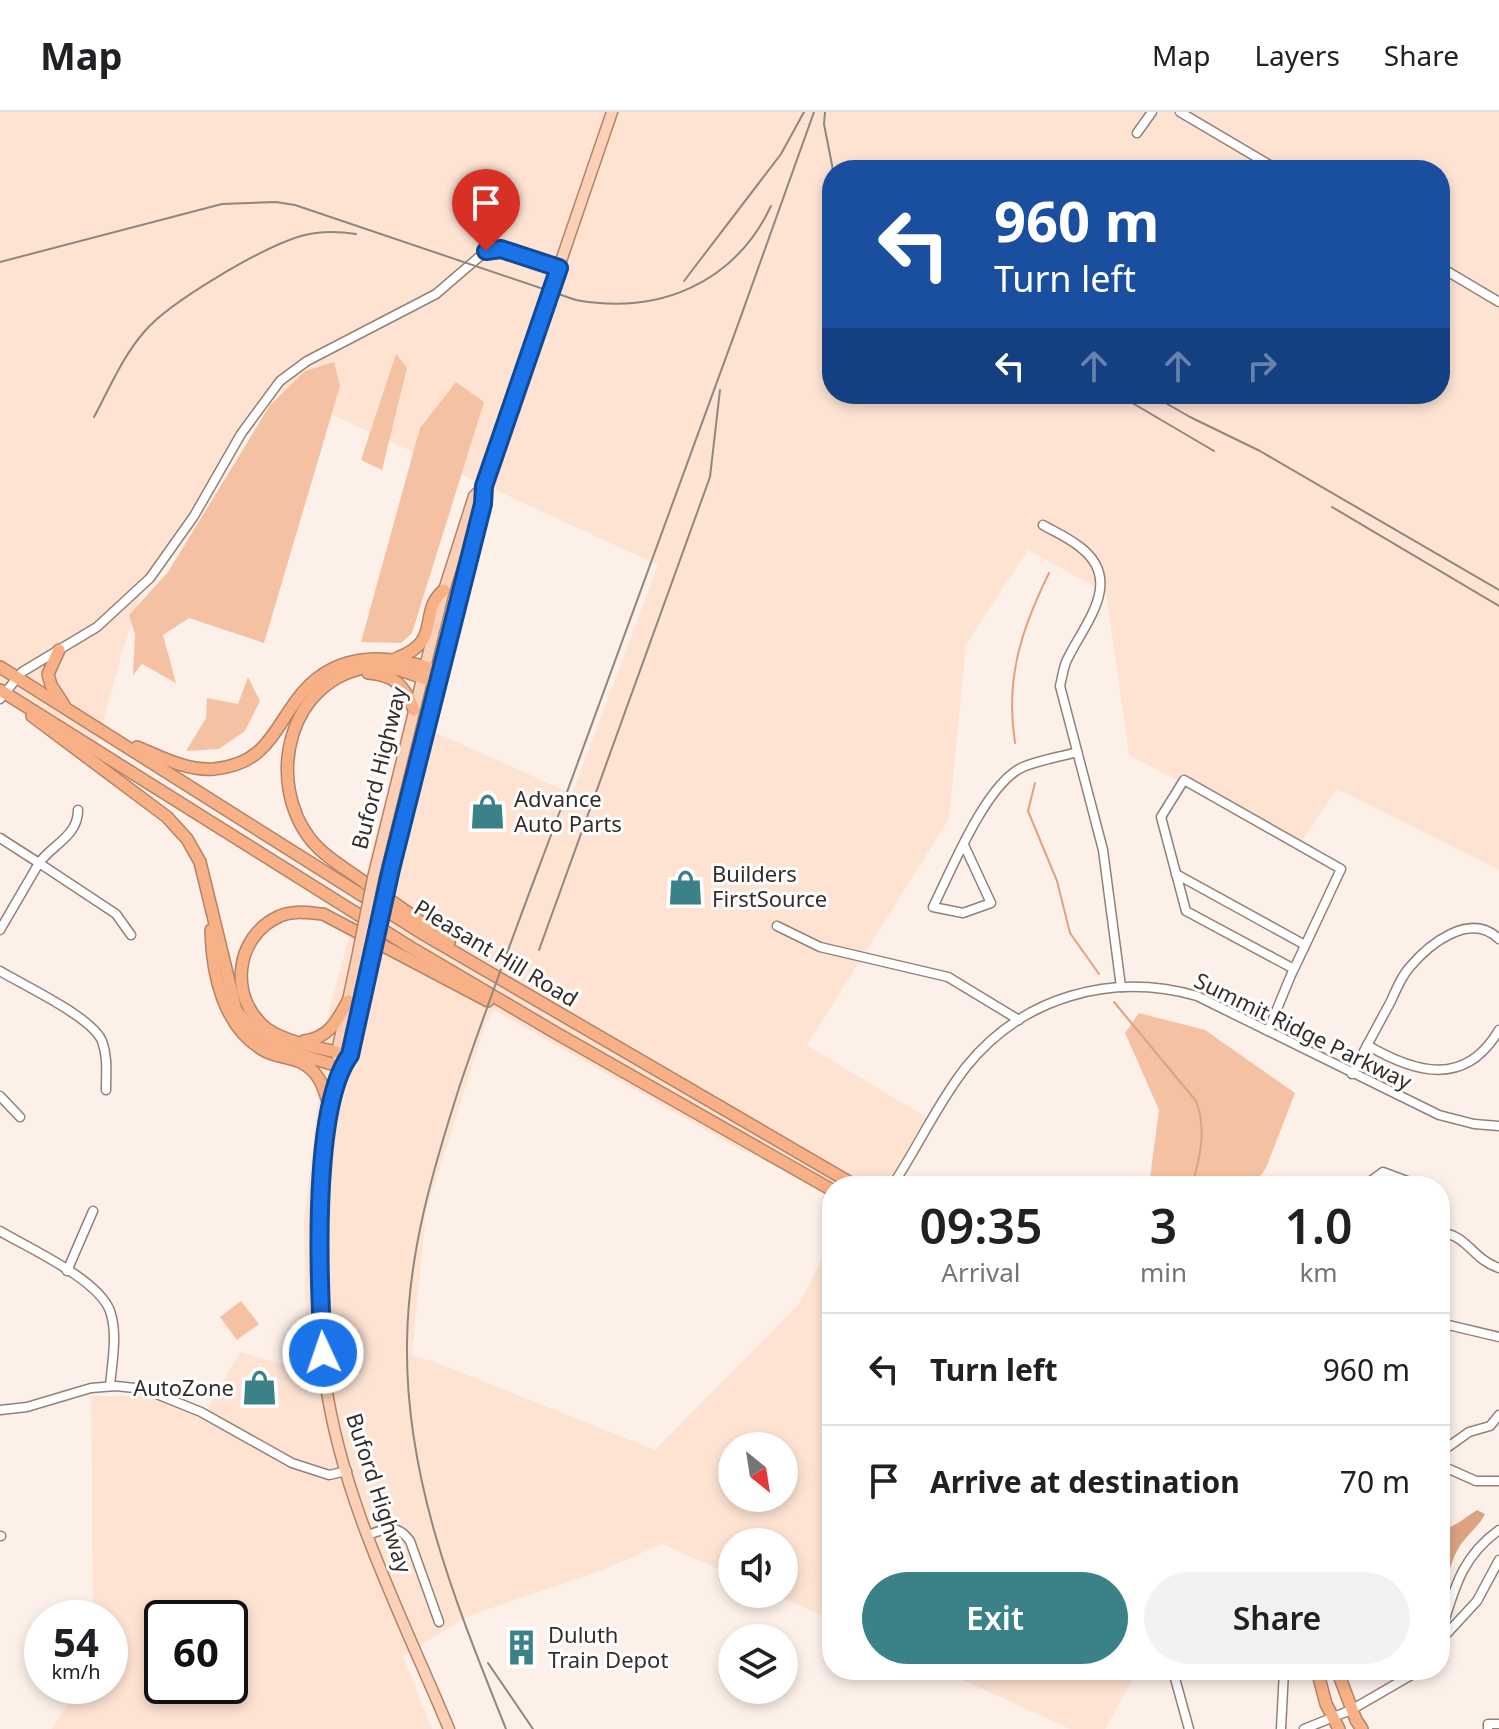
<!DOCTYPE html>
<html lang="en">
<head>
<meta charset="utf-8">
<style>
	:root { --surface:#fff; --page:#f2f2f2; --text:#202124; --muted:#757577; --line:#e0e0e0; --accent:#3a8287 }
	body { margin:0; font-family:"Noto Sans",sans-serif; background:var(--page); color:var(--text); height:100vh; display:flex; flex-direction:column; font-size:30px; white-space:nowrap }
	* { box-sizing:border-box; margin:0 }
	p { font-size:26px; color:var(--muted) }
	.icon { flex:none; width:44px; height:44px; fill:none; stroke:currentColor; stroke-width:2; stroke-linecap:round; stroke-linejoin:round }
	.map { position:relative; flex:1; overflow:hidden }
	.sheet { position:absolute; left:822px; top:1064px; width:628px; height:504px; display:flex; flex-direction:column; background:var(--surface); border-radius:32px; box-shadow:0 4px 12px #0003 }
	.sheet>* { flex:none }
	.hud { position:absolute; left:822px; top:48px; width:628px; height:244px; border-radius:32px; box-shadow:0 4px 12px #0003; background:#1a4fa0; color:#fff; overflow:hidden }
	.needle { width:52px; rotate:150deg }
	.buttons { position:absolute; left:718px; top:1320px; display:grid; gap:16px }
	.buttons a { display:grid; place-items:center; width:80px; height:80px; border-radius:50%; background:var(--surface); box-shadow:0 4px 12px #0003; font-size:40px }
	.speed { position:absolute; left:24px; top:1488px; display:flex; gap:16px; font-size:40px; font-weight:700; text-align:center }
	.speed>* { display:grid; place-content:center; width:104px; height:104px; border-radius:50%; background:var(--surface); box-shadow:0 4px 12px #0003; line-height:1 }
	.speed small { font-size:20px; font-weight:400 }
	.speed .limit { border:4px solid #111; border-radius:12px; background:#fff; color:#111 }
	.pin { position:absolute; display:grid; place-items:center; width:68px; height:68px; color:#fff; margin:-82px -34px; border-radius:50% 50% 50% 0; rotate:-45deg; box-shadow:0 0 8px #0007 }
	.pin .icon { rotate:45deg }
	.me { position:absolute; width:88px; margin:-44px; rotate:357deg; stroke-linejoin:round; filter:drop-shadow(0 0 6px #0008) }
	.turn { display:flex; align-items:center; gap:28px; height:168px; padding:0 40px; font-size:36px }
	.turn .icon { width:104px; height:104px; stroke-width:2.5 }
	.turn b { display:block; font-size:56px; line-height:68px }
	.lanes { display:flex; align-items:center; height:76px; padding:0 40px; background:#0003; justify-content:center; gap:40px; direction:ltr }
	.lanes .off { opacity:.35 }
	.eta { display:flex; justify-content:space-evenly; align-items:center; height:136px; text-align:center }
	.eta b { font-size:48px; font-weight:600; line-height:56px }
	.cta { display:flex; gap:16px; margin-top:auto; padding:16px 40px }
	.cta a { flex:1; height:92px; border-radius:48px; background:var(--accent); color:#fff; font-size:32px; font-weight:600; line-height:92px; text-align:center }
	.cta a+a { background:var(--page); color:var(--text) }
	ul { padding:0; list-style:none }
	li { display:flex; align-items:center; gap:24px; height:112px; padding:0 40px; border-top:2px solid var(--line) }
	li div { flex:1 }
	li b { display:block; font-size:30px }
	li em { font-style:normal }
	header { display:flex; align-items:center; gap:48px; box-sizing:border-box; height:112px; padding:0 40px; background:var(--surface); border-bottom:2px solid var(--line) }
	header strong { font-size:38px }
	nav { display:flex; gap:44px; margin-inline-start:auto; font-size:28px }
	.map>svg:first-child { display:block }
</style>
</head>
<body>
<header>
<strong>Map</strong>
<nav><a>Map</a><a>Layers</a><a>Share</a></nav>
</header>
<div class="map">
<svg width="1499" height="1617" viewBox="0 0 1499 1617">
	<rect width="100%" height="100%" fill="#fdf0e9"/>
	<g fill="#fee3d3" fill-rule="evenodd">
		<path d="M0,0H1499V758L1337,677L1299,733L1129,643L1106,481L1028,438L966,532L949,707L807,933L927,1006L887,1074H832V1078L741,1038L494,898L485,913L426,1100L412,1243L435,1250L655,1338L799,1192L832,1127V1508L774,1482H784V1430H732V1463L662,1432L603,1458L468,1504L403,1544L432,1617H52L78,1574H110V1506H93L91,1284H152L202,1307L240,1240L307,1259L304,1110L327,907L406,610L446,625L572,682L658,453L276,277L142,479L121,544L95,641L0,576ZM832,58H1440V282H832ZM732,1334H784V1386H732ZM162,1506H230V1574H162Z"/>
		<polygon points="941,1558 1138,1558 1105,1617 1070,1617"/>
	</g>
	<g fill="#f5c1a3">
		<polygon points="396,242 407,256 382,358 361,348"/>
		<polygon points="334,250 340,274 264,531 189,506 163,523 176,571 142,552 133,563 135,522 129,503 168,460 270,293 305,259"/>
		<polygon points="456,270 484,290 412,521 401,531 361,530 420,316"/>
		<polygon points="248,565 260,589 245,619 219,637 186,639 206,606 207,586 238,592"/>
		<polygon points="1139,901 1205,918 1295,981 1266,1056 1253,1074 1149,1074 1159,998 1125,921"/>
		<polygon points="241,1189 259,1212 237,1228 220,1205"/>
	</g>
	<path fill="#dca381" d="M1477,1398L1485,1402C1478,1416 1466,1423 1458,1437C1448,1454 1447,1474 1440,1492V1420L1458,1411Z"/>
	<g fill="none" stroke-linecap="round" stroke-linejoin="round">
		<g stroke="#dca381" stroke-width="2">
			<path d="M1015,631C1005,567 1021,518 1049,461"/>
			<polyline points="1035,671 1028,699 1057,769 1070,821 1099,862"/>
			<path d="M1114,890L1196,989C1207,1017 1200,1046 1192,1074"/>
		</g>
		<defs>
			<g id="minor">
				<polyline points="1180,0 1278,58"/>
				<polyline points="1137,21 1152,0"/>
				<polyline points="1440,155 1499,190"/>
				<path d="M1043,413C1055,420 1069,426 1080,435C1126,470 1082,514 1066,550C1063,558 1062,566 1060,574L1103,738L1121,875"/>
				<polyline points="0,587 22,560 97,515 150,466 194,404 241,322 280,269 307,249 436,182 486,139 501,137 559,156"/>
				<path d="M78,698C78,724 53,732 39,751L116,802L131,823"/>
				<polyline points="0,726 39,751 0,818"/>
				<path d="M964,733L991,791L963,801L933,795C951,759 986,671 1023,655C1040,648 1060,645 1077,640"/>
				<polyline points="1176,762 1305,833"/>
				<polyline points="777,814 820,835 948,865 1019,908"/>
				<path d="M0,859C25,874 92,905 102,929C108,945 106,961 106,978"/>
				<path d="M1268,919L1291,863C1308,828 1324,793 1341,757L1184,668L1161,705L1186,799L1294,857"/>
				<path d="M1367,933C1415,961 1465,976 1499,918"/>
				<path d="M1352,962C1365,937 1378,913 1391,889C1396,878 1401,865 1409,856C1429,832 1470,799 1499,827"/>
				<polyline points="0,984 20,1005"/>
				<path d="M892,1074C918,1035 937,992 966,955C1023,884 1112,860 1197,884L1439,1003L1474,1012L1499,1014"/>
				<polyline points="1364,1074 1383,1060 1415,1072"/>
				<path d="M0,1119C30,1137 98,1167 110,1199C118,1222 112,1250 110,1274"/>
				<path d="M1440,1120C1469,1124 1472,1147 1499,1156"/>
				<polyline points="67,1159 93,1099"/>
				<polyline points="1440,1211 1499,1225"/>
				<polyline points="0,1298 27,1295 91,1276 116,1274 144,1277 201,1300 292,1351 329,1363 347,1359"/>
				<polyline points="1448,1335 1469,1320 1490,1314 1499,1303"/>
				<polyline points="1440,1353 1476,1369 1499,1369"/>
				<path d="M368,1423C386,1416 397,1411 410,1429L439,1510"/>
				<polyline points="0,1424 1,1424"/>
				<path d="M1440,1523C1454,1479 1460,1446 1499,1418"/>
				<polyline points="1440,1529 1477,1489 1499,1448"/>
				<polyline points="1173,1559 1189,1617"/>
				<polyline points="1281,1617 1284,1558"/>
				<polyline points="1304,1617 1351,1598 1420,1558"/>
				<polyline points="1488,1617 1488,1612 1499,1612"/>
			</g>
			<g id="major">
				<polyline points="391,757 436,570 483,392 484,374 612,0"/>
				<polyline points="373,766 444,478 474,384 484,374"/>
				<path d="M372,849L350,943C324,978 324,1035 322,1078C319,1140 316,1206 325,1267C342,1390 402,1504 449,1617"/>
				<polyline points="338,945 337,940 357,846"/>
			</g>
			<g id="highway">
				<polyline points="59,538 48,562 51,573 64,593"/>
				<path d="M397,546C444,529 417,500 444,478"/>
				<polyline points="0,555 425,823 856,1074"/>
				<path d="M368,561C395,563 405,574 414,598"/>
				<path d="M436,570C414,564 394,553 371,555C289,565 264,668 311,728C325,745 346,757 364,770C393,790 421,810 449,830"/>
				<polyline points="0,578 410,835 556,921 832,1078"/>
				<path d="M32,604L167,705L187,727L200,750L236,898C266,939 296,940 341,955"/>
				<path d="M137,635C161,645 187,659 214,657C269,652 274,614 303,580C340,537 391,543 439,559"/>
				<path d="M211,818C212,861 223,916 265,939C276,945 289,945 300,950C320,959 324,977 330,996"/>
				<path d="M304,929C329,926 337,909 348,889"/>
				<path d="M350,943C325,937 289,932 267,917C228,887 234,824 280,804C293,798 309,801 323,802L488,889"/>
				<polyline points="1317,1558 1326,1592 1339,1617"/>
				<polyline points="1337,1558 1356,1608 1362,1617"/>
			</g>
		</defs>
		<use href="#minor" stroke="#938177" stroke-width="11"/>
		<use href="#major" stroke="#b48366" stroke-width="13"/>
		<use href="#highway" stroke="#b48366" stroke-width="14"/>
		<use href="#minor" stroke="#fff" stroke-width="8"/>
		<use href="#major" stroke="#fbd0b7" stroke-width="10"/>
		<use href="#highway" stroke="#f8b187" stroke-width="11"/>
		<g stroke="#908680" stroke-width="2">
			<polyline points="825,0 824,12 833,58"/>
			<path d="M0,150L222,92L276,90L295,93L576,188C658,203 734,172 771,94"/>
			<polyline points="684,169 781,42 804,0"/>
			<polyline points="1117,282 1214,339"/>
			<polyline points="1150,282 1190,305 1260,339 1499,478"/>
			<path d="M94,305C109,277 123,244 144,220C169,190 263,135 301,124C319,119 337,119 356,122"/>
			<polyline points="1332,395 1499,494"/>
			<polyline points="539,838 710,365 720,278"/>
			<polyline points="488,1551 533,1617"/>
			<path d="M506,1617C456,1492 405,1368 407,1231C408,1141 433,1057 460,973C492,878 528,785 563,691C648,462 732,231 814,0"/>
		</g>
		<defs>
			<g id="major-bridge">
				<polyline points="357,846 373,766"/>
				<polyline points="372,849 391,757"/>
			</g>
		</defs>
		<use href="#major-bridge" stroke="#b48366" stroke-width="13" stroke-linecap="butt"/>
		<use href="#major-bridge" stroke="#fbd0b7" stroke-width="10"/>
	</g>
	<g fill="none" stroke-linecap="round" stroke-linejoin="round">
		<defs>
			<path id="route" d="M323,1241C319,1172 311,996 350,943L391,757L483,392L484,374L559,156L501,137L486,139"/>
		</defs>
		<use href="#route" stroke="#114b97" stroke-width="20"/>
		<use href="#route" stroke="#1a73e8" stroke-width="14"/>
	</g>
	<defs>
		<symbol id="shop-bare" viewBox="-9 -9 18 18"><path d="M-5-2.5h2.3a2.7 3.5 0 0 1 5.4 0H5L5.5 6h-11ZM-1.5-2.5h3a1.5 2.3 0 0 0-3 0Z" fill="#3a8287" stroke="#fff" stroke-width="2.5" paint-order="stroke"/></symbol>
		<symbol id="building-bare" viewBox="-9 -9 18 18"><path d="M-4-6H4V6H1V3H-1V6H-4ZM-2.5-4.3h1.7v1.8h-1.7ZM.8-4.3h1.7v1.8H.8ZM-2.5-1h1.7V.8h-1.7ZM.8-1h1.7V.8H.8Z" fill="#3a8287" stroke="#fff" stroke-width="2.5" paint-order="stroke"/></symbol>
	</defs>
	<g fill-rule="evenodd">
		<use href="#shop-bare" x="462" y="674" width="51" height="51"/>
		<use href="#shop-bare" x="660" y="750" width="51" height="51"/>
		<use href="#shop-bare" x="234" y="1250" width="51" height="51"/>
		<use href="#building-bare" x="496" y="1510" width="51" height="51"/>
	</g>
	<g text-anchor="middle" stroke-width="6" stroke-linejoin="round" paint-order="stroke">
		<g font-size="22" fill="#352d29" stroke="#fff">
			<text transform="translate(379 656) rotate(-76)" y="8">Buford Highway</text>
			<text transform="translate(496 841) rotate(31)" y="8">Pleasant Hill Road</text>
			<text transform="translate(1303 919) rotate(26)" y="8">Summit Ridge Parkway</text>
			<text transform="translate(379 1381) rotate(72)" y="8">Buford Highway</text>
		</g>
		<g font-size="22" fill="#352d29" stroke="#fff" text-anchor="start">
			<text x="514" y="695">Advance<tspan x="514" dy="25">Auto Parts</tspan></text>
			<text x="712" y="770">Builders<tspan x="712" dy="25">FirstSource</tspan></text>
			<text x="234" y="1284" text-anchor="end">AutoZone</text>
			<text x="548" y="1531">Duluth<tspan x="548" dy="25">Train Depot</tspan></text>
		</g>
	</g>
</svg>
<div class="buttons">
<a><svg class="needle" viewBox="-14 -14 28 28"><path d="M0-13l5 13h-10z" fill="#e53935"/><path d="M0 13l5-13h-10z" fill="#757577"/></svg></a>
<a><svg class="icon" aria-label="sound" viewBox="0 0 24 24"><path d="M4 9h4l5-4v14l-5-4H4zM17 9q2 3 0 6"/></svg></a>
<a><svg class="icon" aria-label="layers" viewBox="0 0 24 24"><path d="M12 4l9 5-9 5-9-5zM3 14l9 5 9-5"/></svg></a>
</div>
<div class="speed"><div>54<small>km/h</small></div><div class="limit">60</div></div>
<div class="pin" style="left:486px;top:139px;background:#d93025"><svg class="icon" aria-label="arrive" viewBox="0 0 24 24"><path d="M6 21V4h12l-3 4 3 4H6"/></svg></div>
<svg class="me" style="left:323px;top:1241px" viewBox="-20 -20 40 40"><circle r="17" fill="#1a73e8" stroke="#fff" stroke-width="3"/><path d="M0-11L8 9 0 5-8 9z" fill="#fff"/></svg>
<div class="hud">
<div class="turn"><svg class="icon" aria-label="left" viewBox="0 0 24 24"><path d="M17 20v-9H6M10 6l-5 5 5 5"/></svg><div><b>960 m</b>Turn left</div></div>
<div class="lanes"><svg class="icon" aria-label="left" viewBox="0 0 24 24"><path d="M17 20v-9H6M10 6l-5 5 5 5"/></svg><svg class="icon off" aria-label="ahead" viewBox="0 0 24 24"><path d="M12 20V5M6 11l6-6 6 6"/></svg><svg class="icon off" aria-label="ahead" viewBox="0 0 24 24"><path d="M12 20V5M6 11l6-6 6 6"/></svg><svg class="icon off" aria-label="right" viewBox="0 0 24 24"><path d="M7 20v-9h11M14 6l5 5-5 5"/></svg></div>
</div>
<section class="sheet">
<div class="eta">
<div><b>09:35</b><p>Arrival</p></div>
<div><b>3</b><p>min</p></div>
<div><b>1.0</b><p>km</p></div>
</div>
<ul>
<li><svg class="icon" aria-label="left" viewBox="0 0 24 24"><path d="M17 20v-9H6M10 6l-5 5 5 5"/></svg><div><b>Turn left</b></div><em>960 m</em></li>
<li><svg class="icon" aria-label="arrive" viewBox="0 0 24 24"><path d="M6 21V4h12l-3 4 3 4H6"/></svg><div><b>Arrive at destination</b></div><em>70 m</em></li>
</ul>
<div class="cta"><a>Exit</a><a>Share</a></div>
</section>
</div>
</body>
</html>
